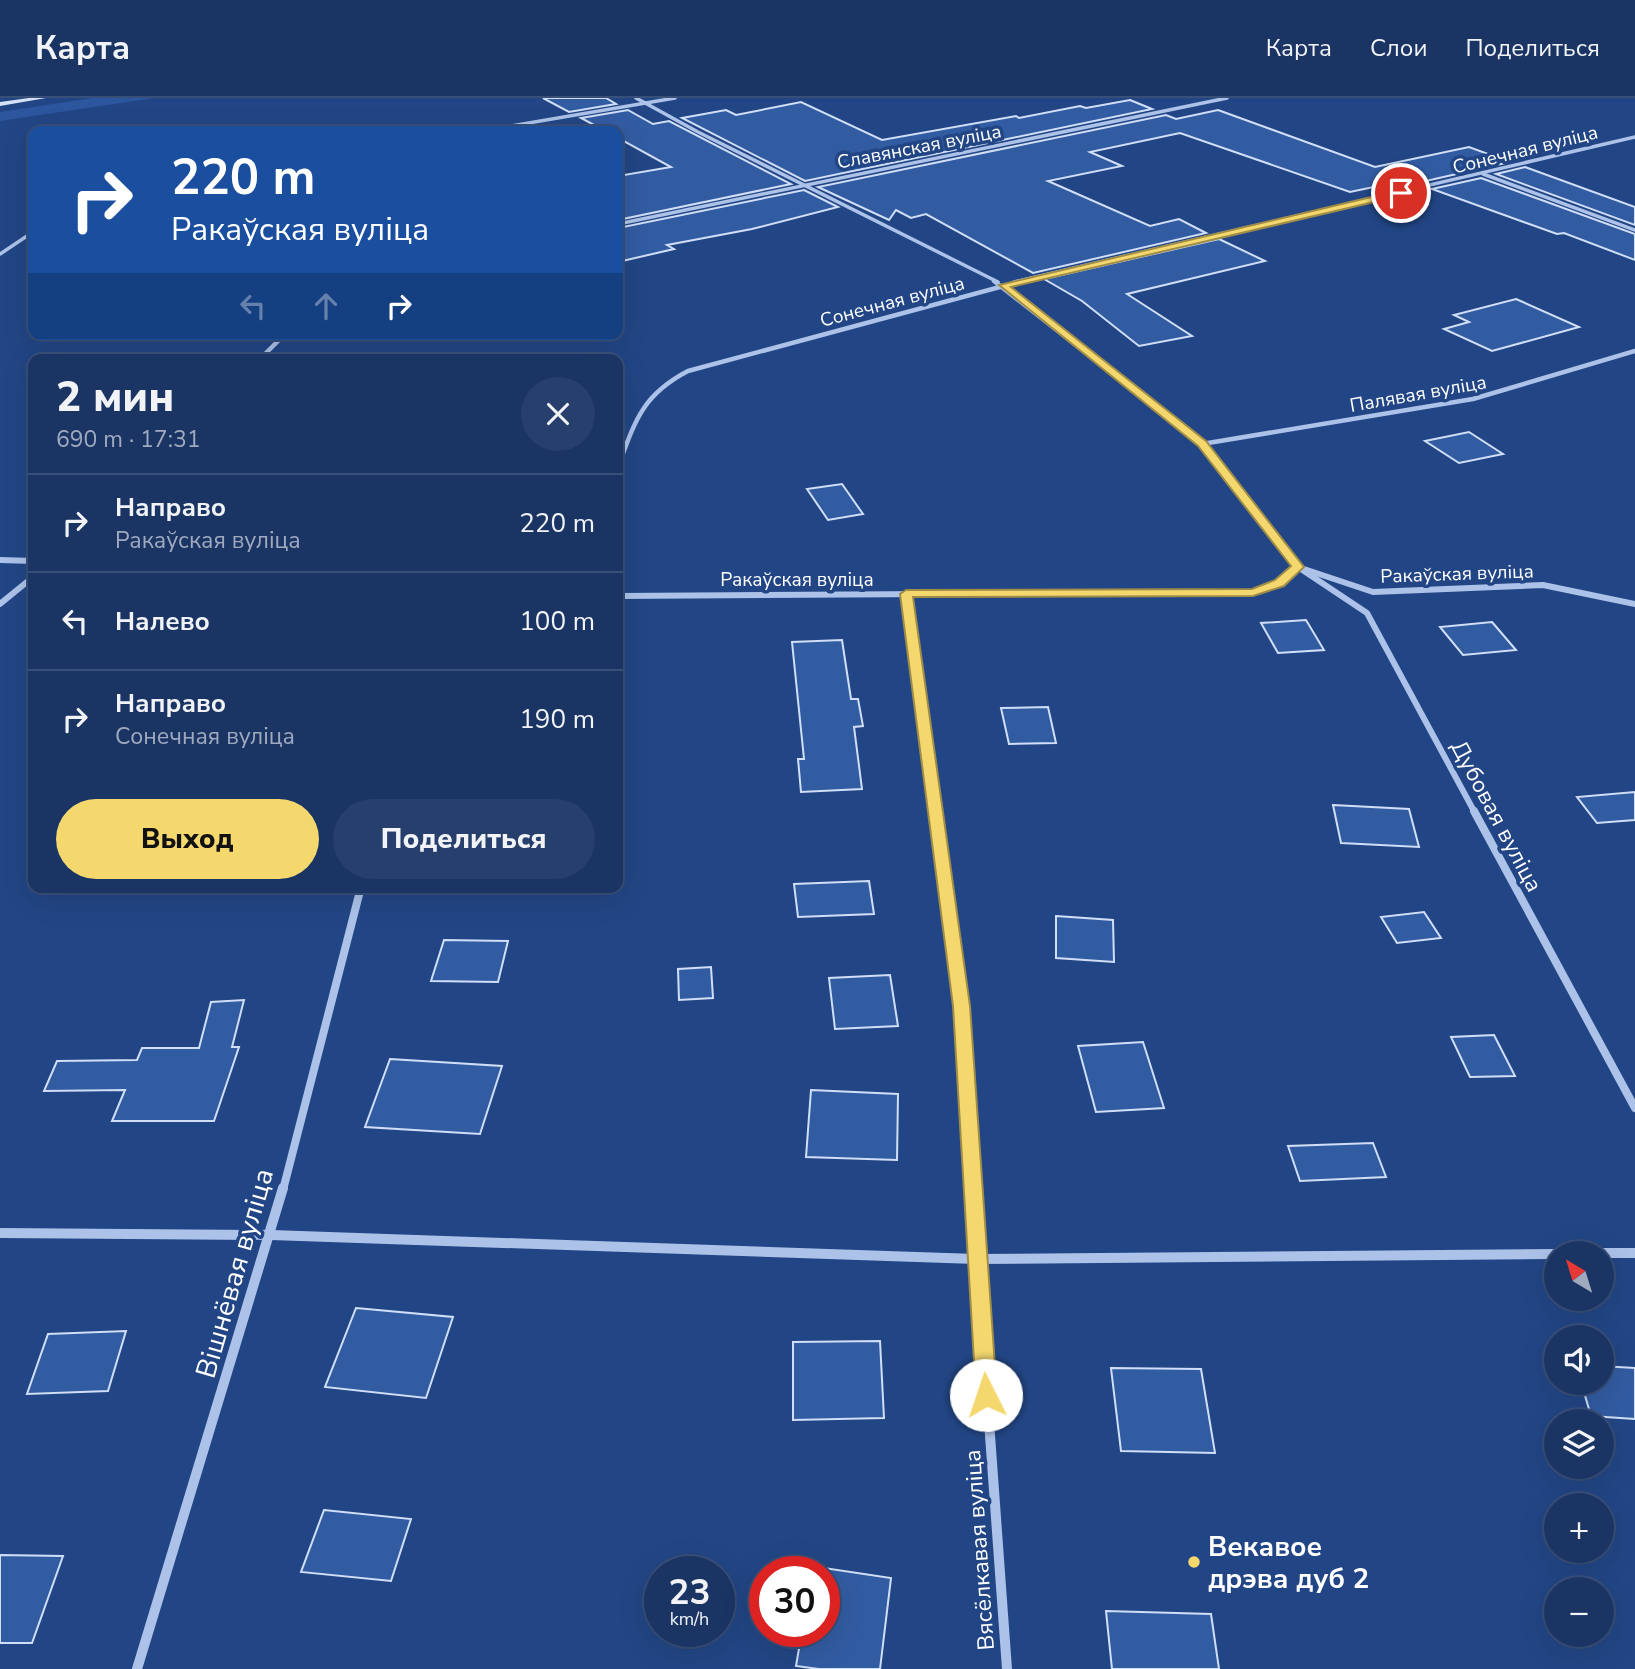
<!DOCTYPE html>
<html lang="ru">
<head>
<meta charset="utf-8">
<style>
	:root { --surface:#1a3464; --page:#273f6d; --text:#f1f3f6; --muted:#9faabf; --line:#384f78; --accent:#f4d86e }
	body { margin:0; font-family:"Nunito Sans",sans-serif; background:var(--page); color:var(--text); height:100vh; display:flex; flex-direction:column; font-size:26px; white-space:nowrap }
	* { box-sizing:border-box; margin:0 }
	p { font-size:23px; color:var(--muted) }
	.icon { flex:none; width:38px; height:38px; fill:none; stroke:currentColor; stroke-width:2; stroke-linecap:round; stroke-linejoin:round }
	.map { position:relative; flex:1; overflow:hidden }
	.side { position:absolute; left:28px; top:256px; width:595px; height:539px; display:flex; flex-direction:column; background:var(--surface); border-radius:14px; box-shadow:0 7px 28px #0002,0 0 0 2px var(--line) }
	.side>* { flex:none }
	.hud { position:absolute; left:28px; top:28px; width:595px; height:214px; border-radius:14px; box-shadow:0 7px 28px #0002,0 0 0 2px var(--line); background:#1a4fa0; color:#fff; overflow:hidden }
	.needle { width:46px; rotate:322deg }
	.fabs { position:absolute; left:1544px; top:1143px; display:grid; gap:14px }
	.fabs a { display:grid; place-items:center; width:70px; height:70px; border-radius:50%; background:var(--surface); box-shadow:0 7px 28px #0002,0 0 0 2px var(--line); font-size:35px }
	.speed { position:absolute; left:644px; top:1458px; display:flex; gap:14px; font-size:35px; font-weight:700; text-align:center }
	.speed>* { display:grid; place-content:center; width:91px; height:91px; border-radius:50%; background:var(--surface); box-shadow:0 7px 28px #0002,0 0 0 2px var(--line); line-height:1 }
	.speed small { font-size:18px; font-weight:400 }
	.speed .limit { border:10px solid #d22; background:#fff; color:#111 }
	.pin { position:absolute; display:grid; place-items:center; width:60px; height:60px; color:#fff; margin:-30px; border:4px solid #fff; border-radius:50%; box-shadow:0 2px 7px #0007 }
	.me { position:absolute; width:77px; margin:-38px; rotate:356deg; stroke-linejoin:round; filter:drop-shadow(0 0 5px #0008) }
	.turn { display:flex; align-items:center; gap:24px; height:147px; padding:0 28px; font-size:32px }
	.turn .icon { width:91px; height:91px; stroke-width:2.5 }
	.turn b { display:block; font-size:49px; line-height:60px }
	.lanes { display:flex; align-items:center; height:66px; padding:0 28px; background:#0003; justify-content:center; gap:35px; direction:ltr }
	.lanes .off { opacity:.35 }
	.round { display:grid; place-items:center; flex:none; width:74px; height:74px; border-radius:37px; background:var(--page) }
	.summary { display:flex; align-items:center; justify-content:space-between; height:119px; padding:0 28px }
	h1 { font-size:42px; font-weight:800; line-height:52px }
	.primary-button { display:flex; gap:14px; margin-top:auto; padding:14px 28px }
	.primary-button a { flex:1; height:80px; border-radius:42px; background:var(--accent); color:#111; font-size:28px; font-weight:800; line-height:80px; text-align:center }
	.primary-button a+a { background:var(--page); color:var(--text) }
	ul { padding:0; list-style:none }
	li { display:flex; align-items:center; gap:21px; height:98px; padding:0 28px; border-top:2px solid var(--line) }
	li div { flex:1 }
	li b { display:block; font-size:26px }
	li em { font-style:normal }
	header { display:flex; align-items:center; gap:42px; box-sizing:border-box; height:98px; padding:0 35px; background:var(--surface); border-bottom:2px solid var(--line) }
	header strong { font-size:33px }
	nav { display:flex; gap:38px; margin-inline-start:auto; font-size:24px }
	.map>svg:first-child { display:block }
</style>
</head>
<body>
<header>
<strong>Карта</strong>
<nav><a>Карта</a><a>Слои</a><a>Поделиться</a></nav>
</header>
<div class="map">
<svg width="1635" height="1571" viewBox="0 0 1635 1571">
	<rect width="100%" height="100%" fill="#224685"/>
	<polygon fill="#2c569d" points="93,0 154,0 0,23 0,14"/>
	<g fill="#325ca2" stroke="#d0def7" stroke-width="2">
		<polygon points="543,0 606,0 616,6 569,14"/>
		<polygon points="1130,2 1152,11 805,83 682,20 726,12 736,17 801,4 882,42 1016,18 1019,20 1080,8 1086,10"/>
		<polygon points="628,12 653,26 669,23 791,86 618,122 618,78 671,69 618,40 618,33 605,33 581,20"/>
		<polygon points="1218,12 1375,69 1469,49 1510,64 1417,85 1407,82 1350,94 1180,35 1090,54 1122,68 1048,83 1150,128 1179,121 1206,135 1033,175 926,116 911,120 896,112 889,122 818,89 1166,17 1176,21"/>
		<polygon points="1525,69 1635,109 1635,127 1496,76"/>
		<polygon points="1481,80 1635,136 1635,162 1564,135 1557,136 1432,91"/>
		<polygon points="804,92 838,109 752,131 667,147 674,151 618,164 618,130"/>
		<polygon points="1219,141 1265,163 1127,196 1192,238 1139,248 1082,203 1044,181"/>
		<polygon points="1516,201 1579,229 1492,253 1444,231 1469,224 1454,217"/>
		<polygon points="1469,334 1503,356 1459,365 1425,343"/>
		<polygon points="842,386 863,416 828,422 807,391"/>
		<polygon points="1306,522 1324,552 1278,555 1261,525"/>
		<polygon points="1492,524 1516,552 1463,557 1440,529"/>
		<polygon points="842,542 851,601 858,601 863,628 854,629 862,691 801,694 798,661 804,661 792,544"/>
		<polygon points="1048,609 1056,645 1009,646 1001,610"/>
		<polygon points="1635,694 1635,722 1597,725 1577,699"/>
		<polygon points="1333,707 1409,711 1419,749 1341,745"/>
		<polygon points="869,783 874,816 798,819 794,786"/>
		<polygon points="1424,814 1441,840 1397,845 1381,819"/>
		<polygon points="1056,818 1113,822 1114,864 1056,860"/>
		<polygon points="444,842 508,843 498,884 431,883"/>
		<polygon points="711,869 713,900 679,902 678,871"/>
		<polygon points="890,877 898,928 835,931 829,880"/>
		<polygon points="244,902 232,949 239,949 214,1023 112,1023 125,992 44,993 57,963 137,962 142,950 199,950 211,904"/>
		<polygon points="1494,937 1515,978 1470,979 1451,939"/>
		<polygon points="1143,944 1164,1010 1096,1014 1078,948"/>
		<polygon points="390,961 502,968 480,1036 365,1029"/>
		<polygon points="811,992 898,996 897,1062 806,1059"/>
		<polygon points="1373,1045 1386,1079 1300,1083 1288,1048"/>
		<polygon points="356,1210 453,1219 426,1300 325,1289"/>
		<polygon points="126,1233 108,1293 27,1296 48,1236"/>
		<polygon points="880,1243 884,1320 793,1322 793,1244"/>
		<polygon points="1601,1268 1635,1270 1635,1321 1591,1318 1581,1284 1601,1284"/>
		<polygon points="1111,1270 1201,1271 1215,1355 1121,1353"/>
		<polygon points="324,1412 411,1421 391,1483 301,1474"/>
		<polygon points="0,1457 63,1458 32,1545 0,1545"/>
		<polygon points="824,1470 891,1480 880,1571 819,1571 796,1568 802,1533 824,1533"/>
		<polygon points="1106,1513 1211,1516 1219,1571 1112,1571"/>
	</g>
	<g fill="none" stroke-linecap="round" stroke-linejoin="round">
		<g stroke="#acc2e9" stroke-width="3.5">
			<polyline points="636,0 698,34 998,184"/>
			<polyline points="482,33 675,0"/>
			<polyline points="1483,76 1635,132"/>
			<polyline points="618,126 1227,0"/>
			<polyline points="0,156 33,134"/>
			<polyline points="1014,184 1635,39"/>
		</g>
		<g stroke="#acc2e9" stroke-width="4.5">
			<polyline points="994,183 1202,346 1258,418"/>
			<polyline points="260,261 285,236"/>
			<polyline points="1202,346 1473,301 1635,253"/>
			<path d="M618,369C635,323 642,297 688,273L1022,183"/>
		</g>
		<g stroke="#acc2e9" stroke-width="6">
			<polyline points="1257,416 1298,469 1367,515 1475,715"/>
			<polyline points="0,462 33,463"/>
			<polyline points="906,496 936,715"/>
			<polyline points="618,498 1253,494 1279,485 1298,469 1373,494 1543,487 1635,506"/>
			<polyline points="0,506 33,479"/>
		</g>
		<g stroke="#acc2e9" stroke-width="8">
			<polyline points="935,713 962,908 972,1092"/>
			<polyline points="1474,713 1635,1010"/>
			<polyline points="283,1092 361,789"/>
		</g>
		<g stroke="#acc2e9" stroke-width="10">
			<polyline points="972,1090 1007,1571"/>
			<polyline points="0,1135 271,1137 976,1161 1556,1156"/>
			<polyline points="1601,1155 1635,1155"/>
			<polyline points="137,1571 283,1090"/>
		</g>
		<polygon fill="#d6e2f7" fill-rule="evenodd" points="29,0 46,0 0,8 0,4"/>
	</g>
	<polygon fill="#f4d86e" stroke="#9f8c48" stroke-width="2" points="1401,92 1404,97 1011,189 1206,343 1304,469 1284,488 1253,498 913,499 970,908 997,1297 994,1304 986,1307 979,1304 976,1297 953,908 900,496 906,492 1252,491 1275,482 1291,468 1198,348 999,187"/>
	<circle fill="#f4d86e" stroke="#224685" stroke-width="2.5" cx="1194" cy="1464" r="7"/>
	<g text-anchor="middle" stroke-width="7" stroke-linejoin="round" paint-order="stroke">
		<g font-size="19" fill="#fff" stroke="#224685">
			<text transform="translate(919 48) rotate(-11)" y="7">Славянская вуліца</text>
			<text transform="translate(1525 51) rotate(-14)" y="7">Сонечная вуліца</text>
			<text transform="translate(892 203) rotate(-15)" y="7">Сонечная вуліца</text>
			<text transform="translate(1418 295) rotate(-10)" y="7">Палявая вуліца</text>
			<text transform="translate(1457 475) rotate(-2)" y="7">Ракаўская вуліца</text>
			<text x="797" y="488">Ракаўская вуліца</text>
		</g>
		<g font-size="23" fill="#fff" stroke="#224685">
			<text transform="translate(1497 718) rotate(62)" y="8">Дубовая вуліца</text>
			<text transform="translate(979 1452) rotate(-94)" y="8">Вясёлкавая вуліца</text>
		</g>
		<g font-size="28" fill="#fff" stroke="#224685">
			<text transform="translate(234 1175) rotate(-74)" y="10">Вішнёвая вуліца</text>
		</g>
		<g font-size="28" font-weight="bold" fill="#fff" stroke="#224685" text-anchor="start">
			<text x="1208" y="1458">Векавое<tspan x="1208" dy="32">дрэва дуб 2</tspan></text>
		</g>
	</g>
</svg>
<div class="fabs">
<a><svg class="needle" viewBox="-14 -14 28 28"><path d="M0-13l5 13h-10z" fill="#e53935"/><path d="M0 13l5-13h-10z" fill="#9faabf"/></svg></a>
<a><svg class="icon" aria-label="sound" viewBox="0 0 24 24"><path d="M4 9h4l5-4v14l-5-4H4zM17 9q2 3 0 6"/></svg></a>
<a><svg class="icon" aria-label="layers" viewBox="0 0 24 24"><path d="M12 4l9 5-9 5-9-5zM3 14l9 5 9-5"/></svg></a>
<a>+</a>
<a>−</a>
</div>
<div class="speed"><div>23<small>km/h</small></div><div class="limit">30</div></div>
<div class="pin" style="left:1401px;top:95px;background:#d93025"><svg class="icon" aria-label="arrive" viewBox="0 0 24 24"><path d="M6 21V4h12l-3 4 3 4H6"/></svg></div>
<svg class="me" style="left:986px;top:1297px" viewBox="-20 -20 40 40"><circle r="19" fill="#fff"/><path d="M0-13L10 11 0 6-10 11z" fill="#f4d86e"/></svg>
<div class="hud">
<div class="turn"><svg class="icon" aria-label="right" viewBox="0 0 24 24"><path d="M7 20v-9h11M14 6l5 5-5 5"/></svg><div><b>220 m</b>Ракаўская вуліца</div></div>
<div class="lanes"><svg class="icon off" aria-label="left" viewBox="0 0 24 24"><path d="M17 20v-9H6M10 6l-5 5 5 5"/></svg><svg class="icon off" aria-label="ahead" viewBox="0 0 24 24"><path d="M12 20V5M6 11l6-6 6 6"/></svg><svg class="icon" aria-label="right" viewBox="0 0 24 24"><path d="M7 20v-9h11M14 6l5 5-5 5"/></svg></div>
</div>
<section class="side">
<div class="summary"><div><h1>2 мин</h1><p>690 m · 17:31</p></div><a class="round"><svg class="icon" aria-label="close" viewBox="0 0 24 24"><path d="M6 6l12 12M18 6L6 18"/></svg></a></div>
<ul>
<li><svg class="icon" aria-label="right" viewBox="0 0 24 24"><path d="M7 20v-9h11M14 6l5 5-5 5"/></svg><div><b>Направо</b><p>Ракаўская вуліца</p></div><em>220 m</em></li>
<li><svg class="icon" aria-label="left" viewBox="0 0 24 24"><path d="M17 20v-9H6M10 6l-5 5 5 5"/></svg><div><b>Налево</b></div><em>100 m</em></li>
<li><svg class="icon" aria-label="right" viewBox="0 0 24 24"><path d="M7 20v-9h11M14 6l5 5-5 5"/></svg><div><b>Направо</b><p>Сонечная вуліца</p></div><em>190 m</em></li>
</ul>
<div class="primary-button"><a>Выход</a><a>Поделиться</a></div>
</section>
</div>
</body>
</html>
